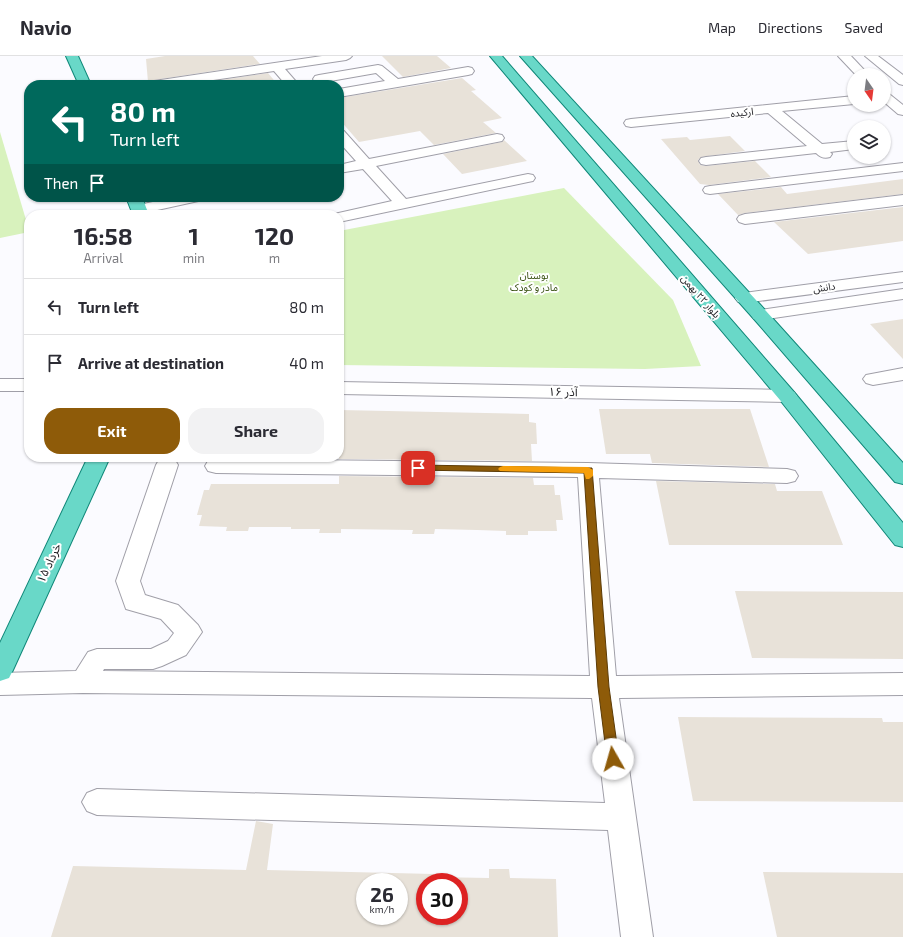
<!DOCTYPE html>
<html lang="en">
<head>
<meta charset="utf-8">
<style>
	:root { --surface:#fff; --page:#f2f2f3; --text:#2b2b33; --muted:#7c7c81; --line:#e1e1e2; --accent:#8e5b09 }
	body { margin:0; font-family:"Exo 2","Noto Sans Arabic",sans-serif; background:var(--page); color:var(--text); height:100vh; display:flex; flex-direction:column; font-size:15px; white-space:nowrap }
	* { box-sizing:border-box; margin:0 }
	p { font-size:13px; color:var(--muted) }
	.icon { flex:none; width:22px; height:22px; fill:none; stroke:currentColor; stroke-width:2; stroke-linecap:round; stroke-linejoin:round }
	.map { position:relative; flex:1; overflow:hidden }
	.drawer { position:absolute; left:24px; top:154px; width:320px; height:252px; display:flex; flex-direction:column; background:var(--surface); border-radius:16px; box-shadow:0 1px 3px #0004 }
	.drawer>* { flex:none }
	.top-card { position:absolute; left:24px; top:24px; width:320px; height:122px; border-radius:16px; box-shadow:0 1px 3px #0004; background:#00695c; color:#fff; overflow:hidden }
	.needle { width:26px; rotate:166deg }
	.buttons { position:absolute; left:847px; top:12px; display:grid; gap:8px }
	.buttons a { display:grid; place-items:center; width:44px; height:44px; border-radius:50%; background:var(--surface); box-shadow:0 1px 3px #0004; font-size:20px }
	.speed { position:absolute; left:356px; top:817px; display:flex; gap:8px; font-size:20px; font-weight:700; text-align:center }
	.speed>* { display:grid; place-content:center; width:52px; height:52px; border-radius:50%; background:var(--surface); box-shadow:0 1px 3px #0004; line-height:1 }
	.speed small { font-size:10px; font-weight:400 }
	.speed .limit { border:6px solid #d22; background:#fff; color:#111 }
	.pin { position:absolute; display:grid; place-items:center; width:34px; height:34px; color:#fff; margin:-17px; border-radius:8px; box-shadow:0 2px 6px #0006 }
	.me { position:absolute; width:44px; margin:-22px; rotate:353deg; stroke-linejoin:round; filter:drop-shadow(0 0 3px #0008) }
	.turn { display:flex; align-items:center; gap:14px; height:84px; padding:0 20px; font-size:18px }
	.turn .icon { width:52px; height:52px; stroke-width:2.5 }
	.turn b { display:block; font-size:28px; line-height:34px }
	.then { display:flex; align-items:center; height:38px; padding:0 20px; background:#0003; gap:8px; font-size:15px }
	.eta { display:flex; justify-content:space-evenly; align-items:center; height:68px; text-align:center }
	.eta b { font-size:24px; font-weight:700; line-height:28px }
	.primary-button { display:flex; gap:8px; margin-top:auto; padding:8px 20px }
	.primary-button a { flex:1; height:46px; border-radius:16px; background:var(--accent); color:#fff; font-size:16px; font-weight:700; line-height:46px; text-align:center }
	.primary-button a+a { background:var(--page); color:var(--text) }
	ul { padding:0; list-style:none }
	li { display:flex; align-items:center; gap:12px; height:56px; padding:0 20px; border-top:1px solid var(--line) }
	li div { flex:1 }
	li b { display:block; font-size:15px }
	li em { font-style:normal }
	header { display:flex; align-items:center; gap:24px; box-sizing:border-box; height:56px; padding:0 20px; background:var(--surface); border-bottom:1px solid var(--line) }
	header strong { font-size:19px }
	nav { display:flex; gap:22px; margin-inline-start:auto; font-size:14px }
	.map>svg:first-child { display:block }
</style>
</head>
<body>
<header>
<strong>Navio</strong>
<nav><a>Map</a><a>Directions</a><a>Saved</a></nav>
</header>
<div class="map">
<svg width="903" height="881" viewBox="0 0 903 881">
	<rect width="100%" height="100%" fill="#fbfbff"/>
	<g fill="#d8f2bd">
		<polygon points="0,76 29,174 29,176 0,182"/>
		<polygon points="564,132 673,244 701,310 645,313 339,309 339,175"/>
	</g>
	<g fill="#e8e2d9" fill-rule="evenodd">
		<polygon points="165,0 253,0 260,8 154,24 148,26 146,3"/>
		<polygon points="382,0 437,0 451,12 403,21"/>
		<polygon points="268,17 278,29 189,29"/>
		<polygon points="462,22 476,34 471,35 502,62 483,66 496,77 434,89 420,75 359,86 339,63 339,42"/>
		<polygon points="730,80 745,95 701,101 698,104 700,109 706,110 755,105 771,121 709,129 700,128 661,83 687,81 690,84"/>
		<polygon points="504,84 527,105 462,118 443,98 502,86"/>
		<polygon points="903,123 903,138 745,157 738,159 718,138 781,131 787,138"/>
		<polygon points="903,151 903,185 808,198 774,166"/>
		<polygon points="903,263 903,303 870,268"/>
		<polygon points="599,353 750,353 769,411 652,407 650,398 606,398"/>
		<polygon points="339,354 529,358 529,366 536,367 537,388 531,388 532,405 339,403"/>
		<polygon points="339,420 533,422 534,429 554,429 555,439 560,439 563,464 556,464 557,475 528,475 528,479 506,479 506,475 477,474 435,473 434,478 412,478 413,474 341,473 341,477 319,477 320,473 291,473 291,471 249,471 248,475 226,475 227,471 199,470 202,459 197,459 204,434 209,434 211,428 339,428"/>
		<polygon points="656,425 775,428 777,435 822,435 843,489 669,489"/>
		<polygon points="735,535 903,536 903,603 752,602"/>
		<polygon points="678,661 882,662 883,666 903,666 903,746 693,745"/>
		<path d="M256,765L273,768L267,814L434,818V821L489,822V813H509L510,822L556,823L558,881H51L73,810L246,814ZM365,826H399V860H365ZM425,826H459V860H425Z"/>
		<polygon points="763,816 903,817 903,881 777,881"/>
	</g>
	<g fill="none" stroke-linecap="round" stroke-linejoin="round">
		<defs>
			<g id="minor">
				<polygon points="322,0 352,0 350,2 346,4 285,13 299,29 286,29 274,15 179,29 148,29 150,26 154,25"/>
				<polygon points="838,0 851,0 869,19 856,19"/>
				<polygon points="865,0 878,0 903,19 903,29 899,28"/>
				<polygon points="378,9 382,10 398,23 468,11 472,12 474,15 472,18 468,19 339,41 339,33 385,25 376,17 319,27 315,26 313,23 315,20 319,19"/>
				<polygon points="884,36 888,37 903,49 903,59 898,58 884,46"/>
				<path d="M854,40V48L782,55L822,88L854,85V93L830,96L832,98L830,101C824,103 820,101 816,97L706,109L701,108L699,105L701,102L706,101L807,90L768,57L631,71L626,70L624,67L626,64L631,63Z"/>
				<polygon points="339,74 344,75 369,103 497,78 502,79 504,82 502,85 497,86 376,110 406,143 528,118 533,119 535,122 533,125 528,126 339,166 339,159 333,159 334,158 392,145 363,113 339,117 339,109 356,105 339,86"/>
				<polygon points="903,107 903,115 710,138 705,137 703,134 705,131 710,130"/>
				<polygon points="903,139 903,149 745,168 739,166 737,163 739,160 745,158"/>
				<polygon points="176,141 206,141 203,144 139,158 134,156 131,153 134,150"/>
				<polygon points="903,216 903,226 744,247 738,246 735,242 738,238 744,237"/>
				<polygon points="903,233 903,243 760,264 754,263 751,259 754,255 760,254"/>
				<polygon points="903,312 903,324 873,329 866,327 863,323 866,319"/>
				<rect x="0" y="323" width="29" height="12"/>
				<polygon points="339,326 787,334 794,336 797,340 794,344 787,346 339,338"/>
				<polygon points="167,402 175,404 178,409 140,525 145,539 178,549 198,569 202,576 186,599 162,610 153,613 104,613 103,615 590,620 578,421 216,417 208,415 205,410 208,405 216,403 588,407 787,413 795,415 798,420 795,425 787,427 599,422 616,620 903,617 903,639 619,642 653,881 621,881 608,774 97,759 87,755 82,746 87,737 97,733 605,747 592,642 83,637 0,639 0,617 76,615 88,596 97,593 151,593 168,585 174,577 161,563 126,553 116,525 156,409 159,404"/>
			</g>
			<g id="major">
				<polygon points="66,0 78,0 91,29 79,29"/>
				<polygon points="490,0 502,0 794,336 903,467 903,491 895,489 780,344"/>
				<polygon points="520,0 532,0 766,255 903,407 903,428 895,426 754,263"/>
				<polygon points="126,141 142,141 149,159 133,159"/>
				<polygon points="88,401 110,401 13,614 9,622 0,625 0,587"/>
			</g>
		</defs>
		<use href="#minor" stroke="#a09fa8" stroke-width="2"/>
		<use href="#major" stroke="#0f8778" stroke-width="2"/>
		<use href="#minor" fill="#fff" fill-rule="evenodd"/>
		<use href="#major" fill="#69d8c8" fill-rule="evenodd"/>
	</g>
	<polygon fill="#8e5b09" stroke="#5c3b06" points="418,409 592,412 609,631 619,703 617,707 613,708 609,707 607,703 598,631 584,417 415,414 413,412 415,410"/>
	<polygon fill="#f59e0b" points="503,410 588,411 593,414 593,420 589,423 586,423 584,417 500,415 498,413 500,411"/>
	<g text-anchor="middle" stroke-width="4" stroke-linejoin="round" paint-order="stroke">
		<g font-size="10" fill="#212125" stroke="#fff">
			<text transform="translate(742 56) rotate(-6)" y="4">ارکیده</text>
			<text transform="translate(824 231) rotate(-8)" y="4">دانش</text>
			<text transform="translate(701 240) rotate(49)" y="4">بلوار ۲۲ بهمن</text>
		</g>
		<g font-size="10" fill="#334c0b" stroke="#fff">
			<text x="534" y="223">بوستان<tspan x="534" dy="12">مادر و کودک</tspan></text>
		</g>
		<g font-size="12" fill="#212125" stroke="#fff">
			<text transform="translate(563 336) rotate(1)" y="4">۱۶ آذر</text>
			<text transform="translate(49 507) rotate(-65)" y="4">۱۵ خرداد</text>
		</g>
	</g>
</svg>
<div class="buttons">
<a><svg class="needle" viewBox="-14 -14 28 28"><path d="M0-13l5 13h-10z" fill="#e53935"/><path d="M0 13l5-13h-10z" fill="#7c7c81"/></svg></a>
<a><svg class="icon" aria-label="layers" viewBox="0 0 24 24"><path d="M12 4l9 5-9 5-9-5zM3 14l9 5 9-5"/></svg></a>
</div>
<div class="speed"><div>26<small>km/h</small></div><div class="limit">30</div></div>
<div class="pin" style="left:418px;top:412px;background:#d93025"><svg class="icon" aria-label="arrive" viewBox="0 0 24 24"><path d="M6 21V4h12l-3 4 3 4H6"/></svg></div>
<svg class="me" style="left:613px;top:703px" viewBox="-20 -20 40 40"><circle r="19" fill="#fff"/><path d="M0-13L10 11 0 6-10 11z" fill="#8e5b09"/></svg>
<div class="top-card">
<div class="turn"><svg class="icon" aria-label="left" viewBox="0 0 24 24"><path d="M17 20v-9H6M10 6l-5 5 5 5"/></svg><div><b>80 m</b>Turn left</div></div>
<div class="then">Then<svg class="icon" aria-label="arrive" viewBox="0 0 24 24"><path d="M6 21V4h12l-3 4 3 4H6"/></svg></div>
</div>
<section class="drawer">
<div class="eta">
<div><b>16:58</b><p>Arrival</p></div>
<div><b>1</b><p>min</p></div>
<div><b>120</b><p>m</p></div>
</div>
<ul>
<li><svg class="icon" aria-label="left" viewBox="0 0 24 24"><path d="M17 20v-9H6M10 6l-5 5 5 5"/></svg><div><b>Turn left</b></div><em>80 m</em></li>
<li><svg class="icon" aria-label="arrive" viewBox="0 0 24 24"><path d="M6 21V4h12l-3 4 3 4H6"/></svg><div><b>Arrive at destination</b></div><em>40 m</em></li>
</ul>
<div class="primary-button"><a>Exit</a><a>Share</a></div>
</section>
</div>
</body>
</html>
